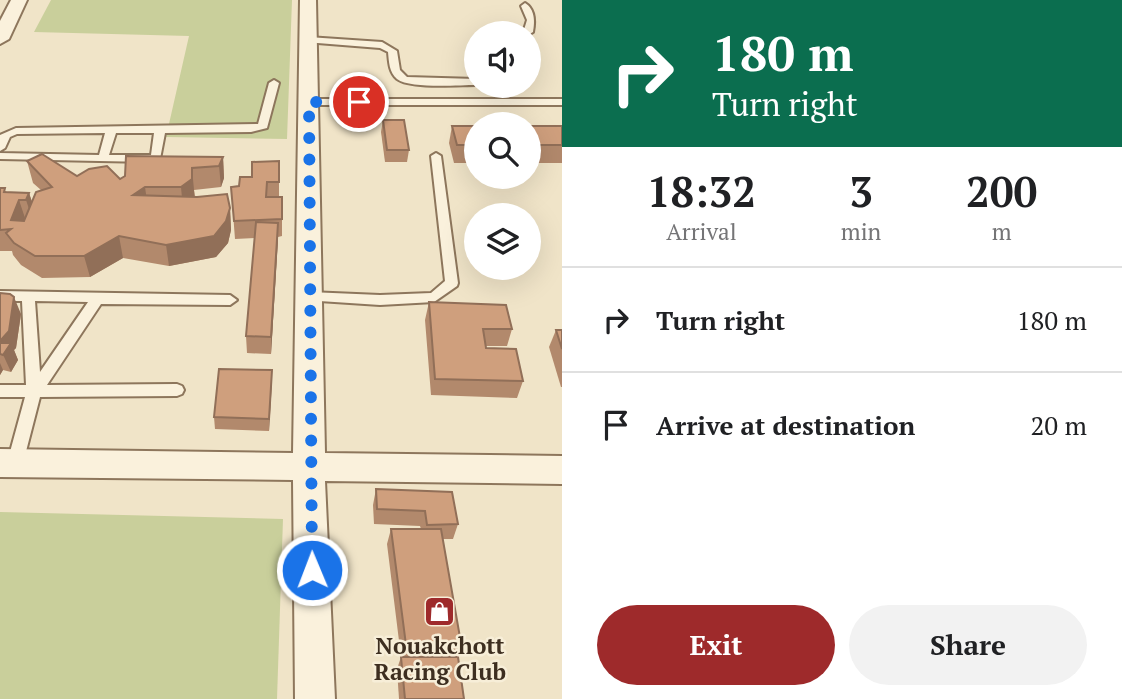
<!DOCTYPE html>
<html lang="en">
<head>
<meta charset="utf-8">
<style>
	:root { --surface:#fff; --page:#f2f2f2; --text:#202124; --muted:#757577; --line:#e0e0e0; --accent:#9e2a2b }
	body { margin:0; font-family:"PT Serif",serif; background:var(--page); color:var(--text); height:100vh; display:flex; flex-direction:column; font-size:26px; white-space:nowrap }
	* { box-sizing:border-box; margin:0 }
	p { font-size:23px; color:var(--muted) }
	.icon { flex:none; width:38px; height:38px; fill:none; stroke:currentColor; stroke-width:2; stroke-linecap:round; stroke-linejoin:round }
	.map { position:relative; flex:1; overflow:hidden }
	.side { display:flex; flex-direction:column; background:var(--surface); width:560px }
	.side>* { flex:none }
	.guide { background:#0b6e4f; color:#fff; overflow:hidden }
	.tools { position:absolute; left:464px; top:21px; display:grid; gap:14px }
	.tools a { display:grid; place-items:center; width:77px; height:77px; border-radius:50%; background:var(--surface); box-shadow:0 7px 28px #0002; font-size:35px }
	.pin { position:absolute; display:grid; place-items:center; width:60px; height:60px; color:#fff; margin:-30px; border:4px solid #fff; border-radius:50%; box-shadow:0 2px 7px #0007 }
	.me { position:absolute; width:77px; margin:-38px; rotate:359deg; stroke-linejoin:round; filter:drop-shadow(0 0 5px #0008) }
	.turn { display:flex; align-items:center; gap:24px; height:147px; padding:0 35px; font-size:32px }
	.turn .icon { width:91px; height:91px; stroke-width:2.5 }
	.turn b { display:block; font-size:49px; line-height:60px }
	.eta { display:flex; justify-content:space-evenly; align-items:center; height:119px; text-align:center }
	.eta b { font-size:42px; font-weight:800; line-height:49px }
	.button { display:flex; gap:14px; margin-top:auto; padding:14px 35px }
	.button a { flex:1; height:80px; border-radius:42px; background:var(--accent); color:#fff; font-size:28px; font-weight:800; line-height:80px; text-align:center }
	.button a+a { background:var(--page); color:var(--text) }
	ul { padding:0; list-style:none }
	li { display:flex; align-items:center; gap:21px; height:105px; padding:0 35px; border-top:2px solid var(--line) }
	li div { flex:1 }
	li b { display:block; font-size:26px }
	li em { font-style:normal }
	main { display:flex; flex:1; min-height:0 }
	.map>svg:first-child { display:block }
</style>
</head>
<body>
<main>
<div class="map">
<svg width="562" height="699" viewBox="0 0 562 699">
	<rect width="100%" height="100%" fill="#f0e4c8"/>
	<g fill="#c9cf9b">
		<polygon points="51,0 292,0 287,139 166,137 189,36 34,32"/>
		<polygon points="0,512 283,519 277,699 0,699"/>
	</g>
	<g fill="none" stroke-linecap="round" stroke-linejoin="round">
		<defs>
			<g id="service">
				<path d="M525,3C535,9 535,22 533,32L528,35V33H523L527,20L521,6Z"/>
				<path d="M308,37L382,42L397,51L400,70L407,77L476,79V85C458,85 410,89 397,79C389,72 389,62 388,52L380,48L305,42L303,40Z"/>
				<path d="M274,80L279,83L267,128L251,132L165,133L160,159L149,162L0,159V153L99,155L105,133L17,134L10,137L5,148L0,151V135L16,128L258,124L269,83ZM116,133H154L151,155H109Z"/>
				<polygon points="562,99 562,105 309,105 304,102 309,99"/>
				<polygon points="436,153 441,156 458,283 457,286 434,302 380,305 304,300 302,297 309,292 380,295 431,293 445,281 431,156"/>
				<path d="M0,291L230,295L237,300L230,305L101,304L47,385L177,384L182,386L184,390L182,394L177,396L40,397L23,463L21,468L15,470L9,468L7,463L25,397H0V385H26L22,301H0ZM35,301L88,302L40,372Z"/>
			</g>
			<g id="minor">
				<polygon points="11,0 27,0 9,39 0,44 0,21"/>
				<polygon points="300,0 316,0 325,453 562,456 562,484 325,481 335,699 295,699 293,480 0,477 0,449 293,453"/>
			</g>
		</defs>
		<use href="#service" stroke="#8d765c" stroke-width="4"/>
		<use href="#minor" stroke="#8d765c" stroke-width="4"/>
		<use href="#service" fill="#faf1dc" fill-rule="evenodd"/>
		<use href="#minor" fill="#faf1dc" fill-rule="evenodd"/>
	</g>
	<g fill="#b2896c">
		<polygon points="383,120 409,150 407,162 385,162 381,132"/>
		<polygon points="452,126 476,126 476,163 454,163 449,143"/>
		<rect x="528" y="126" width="34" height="37"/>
		<polygon points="223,157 224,178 221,187 194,190 195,197 230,208 231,230 228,243 216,257 169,266 123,258 90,277 42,278 21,265 13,255 12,251 0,251 0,188 7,192 29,193 32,202 41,190 33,183 27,161 77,176 120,179"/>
		<polygon points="279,161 279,197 282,197 282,236 278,237 271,354 247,353 246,336 255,238 235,239 231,187 239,186 252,177"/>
		<polygon points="0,293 21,314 16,348 14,350 18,360 11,372 3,370 0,375"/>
		<polygon points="429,302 512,329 507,346 485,346 486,348 523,381 517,398 431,395 425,320"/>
		<polygon points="556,330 562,330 562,387 561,387 549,347"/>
		<polygon points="272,370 269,431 215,429 214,417"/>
		<polygon points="376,489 458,524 453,539 443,539 461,643 455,656 401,657 387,544 391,529 421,529 420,526 374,524 373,505"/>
		<polygon points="401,657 464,699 399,699 397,669"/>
	</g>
	<g fill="#916f58">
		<polygon points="223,157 224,178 221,187 219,166"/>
		<polygon points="192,168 195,201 183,209 181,187"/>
		<polygon points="145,187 148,208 133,195"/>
		<polygon points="29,193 36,214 33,221 26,200"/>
		<polygon points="19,200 26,221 11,220"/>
		<polygon points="230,208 231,230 228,243 216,257 169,266 166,245"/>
		<polygon points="278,223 278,240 271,354 271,337"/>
		<polygon points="119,236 123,258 90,277 84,256"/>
		<polygon points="14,297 21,314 16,348 14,350 18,360 11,372 0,348 0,341"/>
		<polygon points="0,363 3,370 0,375"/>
		<polygon points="272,370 272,382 269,431 269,419"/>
	</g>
	<g fill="#cf9f7d" stroke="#916f58" stroke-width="2">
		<polygon points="383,120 404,120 409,150 387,150"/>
		<polygon points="452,126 476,126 476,145 457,145"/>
		<rect x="528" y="126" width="34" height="19"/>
		<polygon points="42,154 77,176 89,169 107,166 120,179 125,176 126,156 223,157 219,166 192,168 192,179 181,187 145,187 133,195 197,197 227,194 230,208 226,221 214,236 166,245 119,236 84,256 35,256 14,243 6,233 11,229 0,230 0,188 5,188 4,192 29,193 26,200 19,200 11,220 24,221 36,192 52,187 27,161"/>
		<polygon points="279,161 279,182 267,182 266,197 282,197 282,219 234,221 231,187 239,186 240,177 252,177 252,162"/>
		<polygon points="256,222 278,223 271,337 246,336"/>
		<polygon points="0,293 10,294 14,297 9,331 0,341"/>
		<polygon points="429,302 506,305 512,329 483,329 486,348 516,349 523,381 435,379"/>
		<polygon points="556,330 562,330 562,349"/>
		<polygon points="0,343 11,343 3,355 0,354"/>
		<polygon points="219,369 272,370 269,419 214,417"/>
		<polygon points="376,489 452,492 458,524 427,525 425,511 377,509"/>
		<polygon points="391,529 441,529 461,643 406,645"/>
		<polygon points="401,657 458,657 464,699 405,699"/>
	</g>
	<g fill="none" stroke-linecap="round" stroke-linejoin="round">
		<polyline stroke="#1a73e8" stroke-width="12" stroke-dasharray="0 21.6" points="312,570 309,102 359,102"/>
	</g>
	<defs>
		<symbol id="shop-square" viewBox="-11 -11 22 22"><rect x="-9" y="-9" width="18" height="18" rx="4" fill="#9e2a2b" stroke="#f7eed8"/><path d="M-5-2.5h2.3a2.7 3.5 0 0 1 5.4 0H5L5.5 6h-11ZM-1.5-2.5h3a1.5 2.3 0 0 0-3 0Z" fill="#fff"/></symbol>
	</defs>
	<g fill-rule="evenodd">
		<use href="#shop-square" x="422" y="594" width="35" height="35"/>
	</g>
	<g text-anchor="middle" stroke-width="5" stroke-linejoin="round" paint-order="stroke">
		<g font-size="23" font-weight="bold" fill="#3d2e20" stroke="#f7eed8">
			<text x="440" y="654">Nouakchott<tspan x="440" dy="26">Racing Club</tspan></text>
		</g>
	</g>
</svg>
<div class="tools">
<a><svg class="icon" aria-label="sound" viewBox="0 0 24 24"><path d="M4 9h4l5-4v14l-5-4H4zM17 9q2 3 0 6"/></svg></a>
<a><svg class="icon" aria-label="search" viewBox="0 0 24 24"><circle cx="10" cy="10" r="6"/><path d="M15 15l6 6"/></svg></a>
<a><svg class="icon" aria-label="layers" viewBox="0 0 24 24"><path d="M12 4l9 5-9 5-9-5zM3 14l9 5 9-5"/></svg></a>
</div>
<div class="pin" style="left:359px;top:102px;background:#d93025"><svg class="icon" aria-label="arrive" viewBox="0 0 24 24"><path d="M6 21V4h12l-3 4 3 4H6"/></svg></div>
<svg class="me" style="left:312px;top:570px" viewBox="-20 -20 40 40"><circle r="17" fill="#1a73e8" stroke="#fff" stroke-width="3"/><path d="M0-11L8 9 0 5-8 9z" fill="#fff"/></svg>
</div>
<section class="side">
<div class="guide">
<div class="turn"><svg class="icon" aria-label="right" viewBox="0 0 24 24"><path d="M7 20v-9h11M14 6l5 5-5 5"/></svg><div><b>180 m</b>Turn right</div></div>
</div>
<div class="eta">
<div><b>18:32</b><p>Arrival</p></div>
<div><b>3</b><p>min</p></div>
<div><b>200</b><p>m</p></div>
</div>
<ul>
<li><svg class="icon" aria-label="right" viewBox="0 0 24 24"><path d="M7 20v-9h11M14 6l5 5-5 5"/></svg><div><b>Turn right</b></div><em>180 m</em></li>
<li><svg class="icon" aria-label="arrive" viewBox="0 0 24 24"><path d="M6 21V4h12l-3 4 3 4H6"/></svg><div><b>Arrive at destination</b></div><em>20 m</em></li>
</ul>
<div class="button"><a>Exit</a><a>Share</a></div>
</section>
</main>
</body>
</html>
